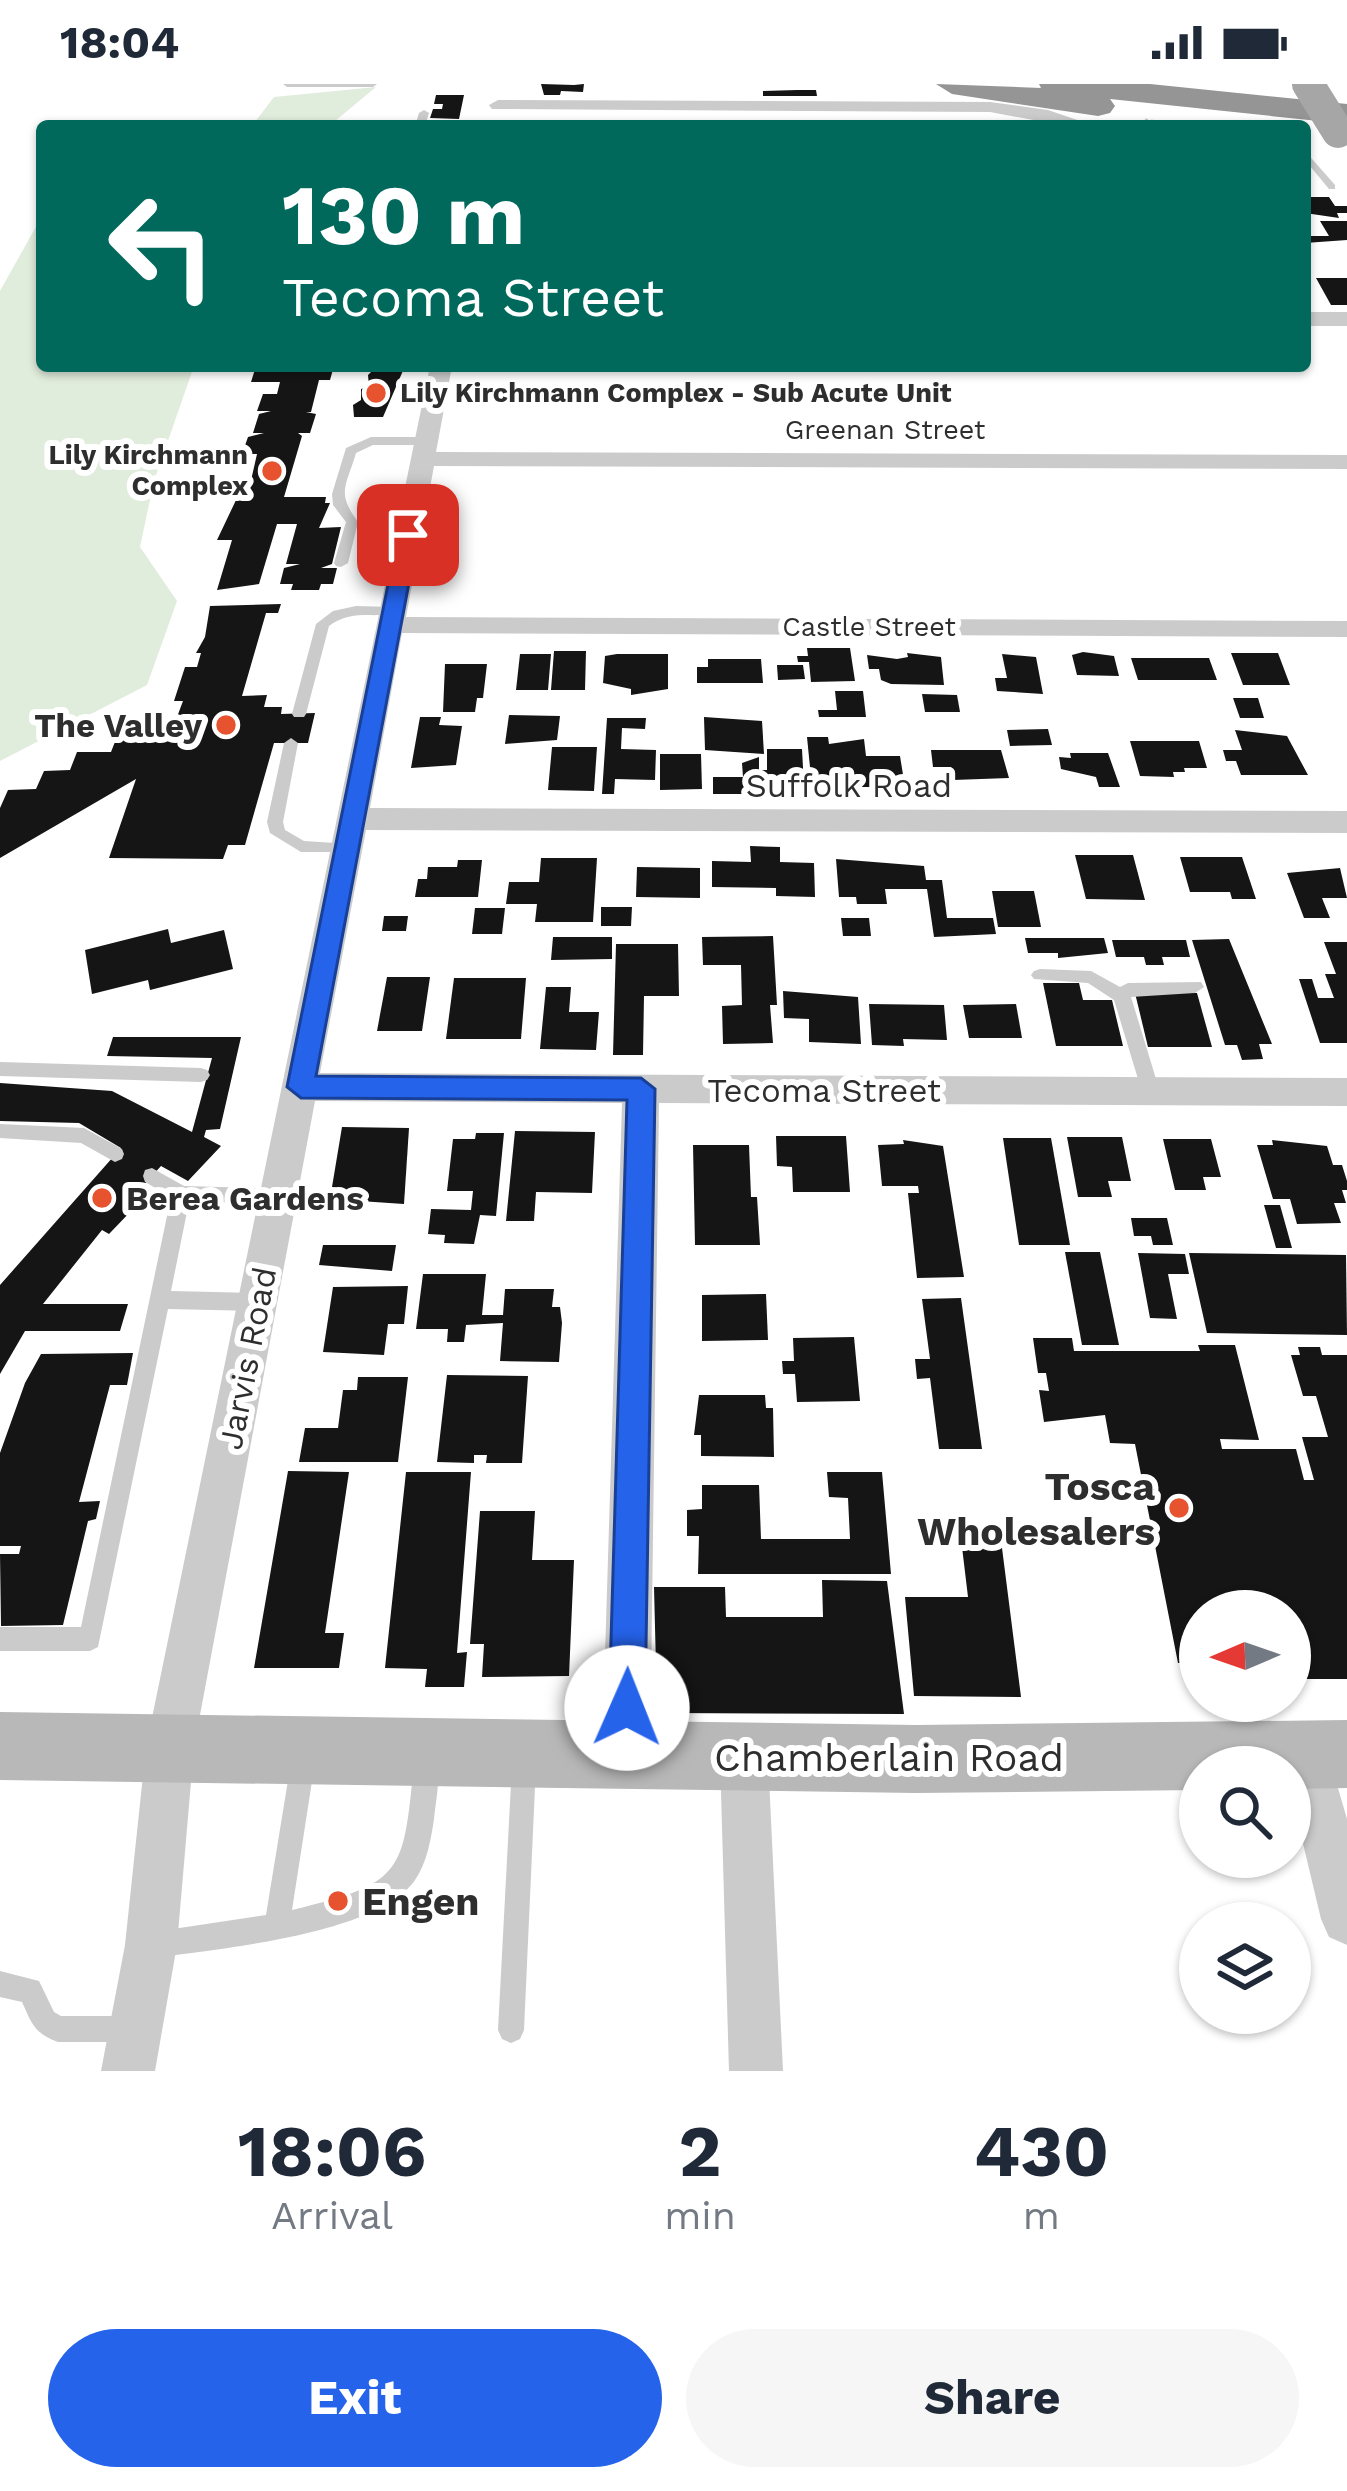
<!DOCTYPE html>
<html lang="en">
<head>
<meta charset="utf-8">
<style>
	:root { --surface:#fff; --page:#f6f6f7; --text:#1f2937; --muted:#747a83; --accent:#2563eb }
	body { margin:0; font-family:"Work Sans",sans-serif; background:var(--page); color:var(--text); height:100vh; display:flex; flex-direction:column; font-size:45px; white-space:nowrap }
	* { box-sizing:border-box; margin:0 }
	p { font-size:39px; color:var(--muted) }
	.icon { flex:none; width:66px; height:66px; fill:none; stroke:currentColor; stroke-width:2; stroke-linecap:round; stroke-linejoin:round }
	.map { position:relative; height:1987px; overflow:hidden }
	.drawer { display:flex; flex-direction:column; background:var(--surface); flex:1 }
	.drawer>* { flex:none }
	.banner { position:absolute; left:36px; top:36px; width:1275px; height:252px; border-radius:12px; box-shadow:0 3px 9px #0004; background:#00695c; color:#fff; overflow:hidden }
	.needle { width:78px; rotate:268deg }
	.controls { position:absolute; left:1179px; top:1506px; display:grid; gap:24px }
	.controls a { display:grid; place-items:center; width:132px; height:132px; border-radius:50%; background:var(--surface); box-shadow:0 3px 9px #0004; font-size:60px }
	.pin { position:absolute; display:grid; place-items:center; width:102px; height:102px; color:#fff; margin:-51px; border-radius:24px; box-shadow:0 6px 18px #0006 }
	.me { position:absolute; width:132px; margin:-66px; rotate:1deg; stroke-linejoin:round; filter:drop-shadow(0 0 9px #0008) }
	.turn { display:flex; align-items:center; gap:42px; height:252px; padding:0 48px; font-size:54px }
	.turn .icon { width:156px; height:156px; stroke-width:2.5 }
	.turn b { display:block; font-size:84px; line-height:102px }
	.eta { display:flex; justify-content:space-evenly; align-items:center; height:204px; text-align:center }
	.eta b { font-size:72px; font-weight:700; line-height:84px }
	.action { display:flex; gap:24px; margin-top:auto; padding:24px 48px }
	.action a { flex:1; height:138px; border-radius:72px; background:var(--accent); color:#fff; font-size:48px; font-weight:700; line-height:138px; text-align:center }
	.action a+a { background:var(--page); color:var(--text) }
	.status { display:flex; justify-content:space-between; align-items:center; height:84px; padding:0 60px; background:var(--surface); direction:ltr }
	.status svg { height:33px; fill:currentColor }
	.map>svg:first-child { display:block }
</style>
</head>
<body>
<div class="status"><b>18:04</b><svg viewBox="0 0 49 12"><path d="M0 12V9h3v3zM5 12V6h3v6zM10 12V3h3v9zM15 12V0h3v12zM26 1h20v11H26zM47 4h2v5h-2z"/></svg></div>
<div class="map">
<svg width="1347" height="1987" viewBox="0 0 1347 1987">
	<rect width="100%" height="100%" fill="#fff"/>
	<g fill="#e0ecdc">
		<polygon points="376,3 329,42 252,42 274,13"/>
		<polygon points="42,132 42,282 194,282 154,397 140,463 177,517 147,601 0,677 0,207"/>
	</g>
	<g fill="#151515">
		<polygon points="541,0 574,1 584,0 583,8 561,7 560,11 544,11"/>
		<polygon points="797,6 816,6 817,12 763,12 763,7"/>
		<polygon points="436,11 464,11 459,35 430,34 433,25 442,25 443,20 434,20"/>
		<polygon points="1305,113 1329,113 1335,122 1347,122 1347,129 1337,129 1339,134 1305,129"/>
		<polygon points="1320,137 1347,137 1347,156 1305,159 1305,152 1329,152"/>
		<polygon points="1316,194 1347,194 1347,221 1331,221"/>
		<polygon points="256,282 334,282 330,296 319,296 311,328 306,328 316,330 310,349 298,349 302,352 284,413 326,413 325,419 330,419 319,444 341,443 332,480 321,484 337,484 333,500 321,500 319,506 291,506 293,500 280,500 284,484 300,480 286,480 297,440 277,440 259,500 217,506 232,456 217,456 237,414 247,414 257,370 242,370 248,353 264,349 253,349 259,330 271,327 257,327 263,310 277,310 280,298 251,298"/>
		<polygon points="377,282 405,282 383,333 354,333 353,321 361,316 361,305 369,302 368,291"/>
		<polygon points="281,520 278,529 266,529 242,612 267,611 264,623 282,623 281,630 315,629 308,659 274,659 245,761 228,761 223,775 109,774 136,695 0,774 0,724 8,706 36,705 44,687 70,686 77,668 111,668 118,650 138,649 143,633 177,633 183,617 174,617 185,583 197,583 201,569 196,569 205,553 210,522"/>
		<polygon points="807,564 850,564 855,597 811,598 809,578 798,578 797,572 808,572"/>
		<polygon points="554,567 586,567 585,606 551,606"/>
		<polygon points="1083,568 1114,572 1119,592 1077,591 1072,571"/>
		<polygon points="907,569 941,573 944,601 891,600 881,596 879,585 869,585 867,571 897,575 908,573"/>
		<polygon points="1231,569 1278,569 1290,601 1243,601"/>
		<polygon points="520,570 551,570 548,606 516,606"/>
		<polygon points="617,570 668,570 668,605 631,611 631,605 603,599 605,572"/>
		<polygon points="1002,570 1036,573 1043,610 997,607 995,594 1007,594"/>
		<polygon points="1131,574 1209,574 1217,596 1138,596"/>
		<polygon points="708,575 761,575 763,599 697,599 697,583 708,583"/>
		<polygon points="445,580 487,580 483,614 477,614 475,628 443,628"/>
		<polygon points="777,581 803,581 805,595 778,596"/>
		<polygon points="835,607 863,607 866,633 819,633 818,626 837,626"/>
		<polygon points="922,610 957,611 960,628 925,628"/>
		<polygon points="1233,614 1258,614 1264,634 1240,634"/>
		<polygon points="509,631 560,632 557,656 505,660"/>
		<polygon points="420,633 441,633 439,641 462,642 456,681 411,684"/>
		<polygon points="704,633 762,637 764,670 705,666"/>
		<polygon points="607,634 646,634 645,645 622,644 621,665 656,666 655,696 615,695 614,710 602,710"/>
		<polygon points="1048,645 1052,661 1010,662 1007,646"/>
		<polygon points="1235,646 1287,652 1308,691 1241,691 1236,677 1226,677 1223,666 1242,666"/>
		<polygon points="807,653 828,653 829,660 864,655 866,672 900,672 905,703 812,703"/>
		<polygon points="1130,657 1199,657 1207,684 1184,684 1185,688 1173,688 1174,693 1140,692"/>
		<polygon points="552,663 597,663 594,707 548,706"/>
		<polygon points="767,665 802,665 804,702 768,702 769,710 713,710 713,693 743,693 742,679 759,673 759,686 767,686"/>
		<polygon points="931,666 1001,666 1009,694 953,696 951,683 933,683"/>
		<polygon points="1070,669 1108,669 1120,703 1099,703 1096,693 1061,685 1059,673 1071,674"/>
		<polygon points="660,670 701,670 702,705 660,706"/>
		<polygon points="750,762 780,763 780,778 814,779 815,813 776,812 776,804 712,803 712,777 751,778"/>
		<polygon points="1075,771 1133,771 1145,816 1086,815"/>
		<polygon points="1180,773 1242,773 1256,815 1232,815 1230,808 1190,808"/>
		<polygon points="541,774 597,774 593,838 535,838 537,820 506,820 509,798 539,798"/>
		<polygon points="836,775 924,782 926,796 942,796 947,834 993,834 996,850 934,853 927,805 885,805 887,820 857,820 856,813 839,813"/>
		<polygon points="458,776 482,776 478,813 415,813 418,795 427,795 428,783 457,783"/>
		<polygon points="637,783 700,784 700,814 636,813"/>
		<polygon points="1340,784 1347,814 1322,814 1330,834 1304,834 1287,789"/>
		<polygon points="992,807 1034,807 1041,843 998,843"/>
		<polygon points="601,823 632,823 631,842 601,842"/>
		<polygon points="475,824 505,824 502,850 472,850"/>
		<polygon points="384,832 408,832 406,847 382,847"/>
		<polygon points="841,834 869,834 871,852 843,852"/>
		<polygon points="168,845 171,859 224,846 233,885 150,906 148,896 92,910 85,866"/>
		<polygon points="773,852 777,921 770,921 773,959 723,960 722,922 742,921 741,881 703,881 702,853"/>
		<polygon points="553,853 612,853 612,875 551,876"/>
		<polygon points="1025,854 1104,854 1108,869 1058,874 1058,869 1028,869"/>
		<polygon points="1229,855 1272,960 1259,960 1263,975 1242,976 1237,961 1225,961 1192,856"/>
		<polygon points="1112,856 1186,856 1190,873 1162,873 1164,881 1146,881 1144,873 1116,873"/>
		<polygon points="1324,858 1347,858 1347,959 1320,959 1299,895 1312,895 1318,914 1334,914 1325,890 1336,890"/>
		<polygon points="616,860 678,860 679,912 644,912 643,971 613,971"/>
		<polygon points="387,893 430,893 422,947 377,947"/>
		<polygon points="454,894 526,894 521,955 446,955"/>
		<polygon points="1043,899 1079,899 1083,916 1112,916 1123,962 1056,962"/>
		<polygon points="546,903 571,903 569,928 599,928 596,966 540,965"/>
		<polygon points="783,907 858,913 861,960 809,958 809,935 784,934"/>
		<polygon points="1135,909 1197,909 1212,963 1148,963"/>
		<polygon points="869,920 944,921 947,956 903,955 904,962 872,961"/>
		<polygon points="1016,920 1022,954 969,954 963,921"/>
		<polygon points="113,953 241,953 220,1045 206,1046 204,1053 221,1062 188,1097 161,1082 124,1123 132,1126 109,1150 102,1146 43,1220 128,1220 120,1247 25,1247 0,1290 0,1201 121,1064 79,1039 0,1037 0,999 112,1007 192,1048 212,974 107,972"/>
		<polygon points="342,1043 409,1044 404,1120 330,1115"/>
		<polygon points="515,1047 595,1048 592,1109 536,1108 534,1137 506,1137"/>
		<polygon points="476,1049 504,1049 496,1132 480,1131 474,1160 444,1159 445,1151 428,1150 431,1125 471,1126 473,1107 447,1107 453,1055 475,1055"/>
		<polygon points="776,1052 846,1052 850,1108 793,1108 792,1083 777,1082"/>
		<polygon points="1067,1053 1122,1053 1131,1097 1108,1097 1112,1113 1078,1113"/>
		<polygon points="1003,1054 1051,1054 1070,1161 1019,1161"/>
		<polygon points="1163,1055 1211,1055 1221,1093 1203,1093 1206,1106 1175,1106"/>
		<polygon points="903,1056 943,1062 964,1193 917,1194 908,1109 919,1109 918,1102 882,1102 878,1061 904,1060"/>
		<polygon points="1272,1056 1327,1062 1333,1081 1342,1081 1347,1097 1347,1106 1342,1106 1346,1119 1334,1119 1341,1139 1297,1140 1290,1115 1273,1115 1257,1061 1273,1061"/>
		<polygon points="693,1061 749,1061 751,1113 757,1113 760,1161 695,1161"/>
		<polygon points="1264,1121 1280,1121 1292,1164 1276,1164"/>
		<polygon points="1131,1134 1167,1134 1173,1161 1153,1161 1151,1152 1134,1152"/>
		<polygon points="323,1161 396,1161 392,1187 319,1181"/>
		<polygon points="1065,1168 1100,1168 1119,1261 1082,1261"/>
		<polygon points="1138,1169 1185,1170 1189,1190 1168,1190 1177,1235 1150,1234"/>
		<polygon points="1189,1169 1346,1171 1347,1251 1207,1249"/>
		<polygon points="423,1190 486,1190 482,1231 503,1231 505,1205 554,1205 552,1223 560,1223 562,1239 559,1278 500,1277 503,1239 466,1241 464,1258 447,1258 448,1245 416,1245"/>
		<polygon points="408,1202 404,1240 388,1240 384,1271 323,1268 333,1203"/>
		<polygon points="766,1210 768,1256 702,1257 702,1211"/>
		<polygon points="961,1214 982,1365 939,1365 930,1294 917,1295 915,1275 930,1275 922,1215"/>
		<polygon points="854,1253 860,1317 797,1318 795,1290 783,1290 782,1277 794,1277 793,1254"/>
		<polygon points="1033,1254 1072,1254 1074,1267 1200,1267 1198,1261 1235,1261 1259,1356 1220,1355 1222,1365 1296,1365 1304,1396 1314,1396 1302,1353 1328,1353 1316,1312 1303,1312 1291,1271 1300,1271 1298,1263 1320,1263 1322,1271 1347,1271 1347,1595 1302,1595 1296,1573 1290,1573 1290,1527 1200,1527 1200,1579 1178,1579 1135,1360 1110,1359 1105,1331 1044,1338 1039,1306 1049,1307 1046,1289 1038,1289"/>
		<polygon points="133,1269 127,1301 110,1301 79,1418 100,1417 96,1435 88,1437 63,1541 1,1542 0,1470 19,1470 21,1462 0,1462 0,1369 25,1299 41,1270"/>
		<polygon points="447,1291 528,1292 522,1379 486,1379 487,1371 474,1371 474,1379 437,1378"/>
		<polygon points="358,1293 408,1293 398,1378 299,1378 305,1344 338,1344 343,1306 357,1306"/>
		<polygon points="699,1311 765,1311 766,1324 773,1324 774,1373 701,1372 701,1351 694,1351"/>
		<polygon points="288,1387 349,1388 325,1549 344,1549 339,1584 254,1584"/>
		<polygon points="406,1388 471,1388 457,1569 467,1568 464,1603 425,1603 427,1585 385,1584"/>
		<polygon points="827,1388 882,1388 891,1490 698,1490 699,1452 687,1452 687,1426 702,1425 702,1401 759,1401 761,1455 850,1455 848,1414 829,1413"/>
		<polygon points="480,1427 535,1427 532,1476 574,1476 569,1592 482,1593 484,1560 470,1560"/>
		<polygon points="962,1463 1002,1464 1021,1613 914,1612 905,1513 968,1513"/>
		<polygon points="822,1496 887,1497 904,1630 667,1629 657,1623 654,1503 725,1503 726,1533 823,1533"/>
	</g>
	<g fill="none" stroke-linecap="round" stroke-linejoin="round">
		<polyline stroke="#cbcbcb" stroke-width="3" stroke-dasharray="3 3" stroke-linecap="butt" points="1145,36 1183,42"/>
		<g fill="#cbcbcb" fill-rule="evenodd">
			<polygon points="283,0 377,0 373,3 287,3"/>
			<polygon points="424,26 429,29 425,42 415,42 419,29"/>
			<polygon points="1305,67 1335,101 1335,105 1329,105 1305,76"/>
			<path d="M371,353H426L432,357L426,361H373L356,369C346,403 336,408 358,438L348,479L341,483L336,482L334,479L346,438L333,421L332,410L346,364Z"/>
			<path d="M356,522L393,523L400,527C376,537 355,523 329,542L306,630L304,633H294L292,630L316,540L333,527Z"/>
			<polygon points="291,654 298,659 283,738 285,746 304,757 351,760 353,764 351,768 301,768 270,749 267,738 284,659"/>
			<polygon points="1040,885 1091,887 1120,903 1128,899 1201,898 1204,903 1195,909 1131,913 1160,1008 1157,1013 1145,1013 1142,1008 1114,916 1088,899 1034,895 1031,891 1034,887"/>
			<polygon points="0,978 201,984 207,986 210,991 207,996 201,998 0,992"/>
			<polygon points="0,1040 84,1044 122,1065 124,1070 122,1075 115,1078 81,1059 0,1054"/>
			<polygon points="152,1084 184,1102 288,1105 291,1111 288,1117 281,1119 189,1118 171,1207 258,1209 265,1212 268,1218 265,1224 258,1227 168,1225 98,1563 90,1567 0,1567 0,1543 81,1543 171,1113 145,1098 143,1092 145,1086"/>
			<path d="M303,1666L312,1669L315,1678L292,1826C405,1799 403,1789 414,1679L417,1670L426,1667L435,1670C442,1688 436,1715 434,1735C431,1755 427,1779 415,1796C377,1851 217,1865 153,1874L144,1870L140,1861L144,1852L153,1848L266,1831L291,1678L294,1669Z"/>
			<polygon points="524,1669 533,1672 536,1681 524,1946 520,1955 511,1959 502,1955 498,1946 512,1681 515,1672"/>
			<path d="M0,1887L39,1897L54,1928L61,1932H131L140,1936L144,1945L140,1954L131,1958H58C34,1949 32,1940 22,1918L0,1913Z"/>
		</g>
		<g fill="#cbcbcb" fill-rule="evenodd">
			<polygon points="498,16 990,18 1048,26 1095,42 1066,42 990,28 492,25 489,21"/>
			<rect x="1305" y="228" width="42" height="14"/>
			<polygon points="430,282 452,282 436,368 1347,371 1347,385 434,382 406,533 1347,537 1347,553 402,549 370,724 1347,727 1347,749 366,746 320,989 1347,994 1347,1022 659,1019 650,1669 643,1686 626,1693 609,1686 602,1669 622,1019 315,1017 194,1663 177,1861 155,1987 101,1987 125,1861 146,1663"/>
			<polygon points="1306,1646 1323,1653 1347,1735 1347,1861 1329,1853 1321,1835 1290,1705 1290,1683 1285,1683 1282,1670 1289,1653"/>
			<polygon points="744,1649 761,1656 768,1673 783,1987 729,1987 720,1673 727,1656"/>
		</g>
		<polygon fill="#b8b8b8" fill-rule="evenodd" points="0,1628 916,1641 1347,1636 1347,1704 1290,1705 1290,1683 1200,1683 1200,1706 916,1709 0,1696"/>
		<polygon fill="#959595" fill-rule="evenodd" points="936,0 1041,4 1039,0 1150,0 1347,20 1347,40 1110,15 1115,22 1110,29 1098,32 952,10"/>
		<polyline stroke="#a6a6a6" stroke-width="32" points="1308,0 1338,48"/>
	</g>
	<polygon fill="#2563eb" stroke="#184099" stroke-width="3" points="408,445 418,451 316,992 641,994 655,1005 645,1624 639,1636 627,1642 614,1636 609,1624 627,1016 301,1014 287,1003 398,451"/>
	<g fill="#e7532f" stroke="#fff" stroke-width="4.5">
		<circle cx="376" cy="309" r="12"/>
		<circle cx="272" cy="387" r="12"/>
		<circle cx="226" cy="641" r="12"/>
		<circle cx="102" cy="1114" r="12"/>
		<circle cx="1179" cy="1424" r="12"/>
		<circle cx="338" cy="1817" r="12"/>
	</g>
	<g text-anchor="middle" stroke-width="12" stroke-linejoin="round" paint-order="stroke">
		<g font-size="27" font-weight="bold" fill="#2e2e2e" stroke="#fff" text-anchor="start">
			<text x="400" y="318">Lily Kirchmann Complex - Sub Acute Unit</text>
			<text x="248" y="380" text-anchor="end">Lily Kirchmann<tspan x="248" dy="31">Complex</tspan></text>
		</g>
		<g font-size="27" fill="#2e2e2e" stroke="#fff">
			<text x="885" y="355">Greenan Street</text>
			<text x="869" y="552">Castle Street</text>
		</g>
		<g font-size="33" font-weight="bold" fill="#2e2e2e" stroke="#fff" text-anchor="end">
			<text x="202" y="653">The Valley</text>
			<text x="126" y="1126" text-anchor="start">Berea Gardens</text>
		</g>
		<g font-size="33" fill="#2e2e2e" stroke="#fff">
			<text x="849" y="713">Suffolk Road</text>
			<text x="824" y="1018">Tecoma Street</text>
			<text transform="translate(247 1274) rotate(-79)" y="12">Jarvis Road</text>
		</g>
		<g font-size="39" font-weight="bold" fill="#2e2e2e" stroke="#fff" text-anchor="end">
			<text x="1155" y="1416">Tosca<tspan x="1155" dy="45">Wholesalers</tspan></text>
			<text x="362" y="1831" text-anchor="start">Engen</text>
		</g>
		<g font-size="39" fill="#2e2e2e" stroke="#fff">
			<text x="889" y="1687">Chamberlain Road</text>
		</g>
	</g>
</svg>
<div class="controls">
<a><svg class="needle" viewBox="-14 -14 28 28"><path d="M0-13l5 13h-10z" fill="#e53935"/><path d="M0 13l5-13h-10z" fill="#747a83"/></svg></a>
<a><svg class="icon" aria-label="search" viewBox="0 0 24 24"><circle cx="10" cy="10" r="6"/><path d="M15 15l6 6"/></svg></a>
<a><svg class="icon" aria-label="layers" viewBox="0 0 24 24"><path d="M12 4l9 5-9 5-9-5zM3 14l9 5 9-5"/></svg></a>
</div>
<div class="pin" style="left:408px;top:451px;background:#d93025"><svg class="icon" aria-label="arrive" viewBox="0 0 24 24"><path d="M6 21V4h12l-3 4 3 4H6"/></svg></div>
<svg class="me" style="left:627px;top:1624px" viewBox="-20 -20 40 40"><circle r="19" fill="#fff"/><path d="M0-13L10 11 0 6-10 11z" fill="#2563eb"/></svg>
<div class="banner">
<div class="turn"><svg class="icon" aria-label="left" viewBox="0 0 24 24"><path d="M17 20v-9H6M10 6l-5 5 5 5"/></svg><div><b>130 m</b>Tecoma Street</div></div>
</div>
</div>
<section class="drawer">
<div class="eta">
<div><b>18:06</b><p>Arrival</p></div>
<div><b>2</b><p>min</p></div>
<div><b>430</b><p>m</p></div>
</div>
<div class="action"><a>Exit</a><a>Share</a></div>
</section>
</body>
</html>
